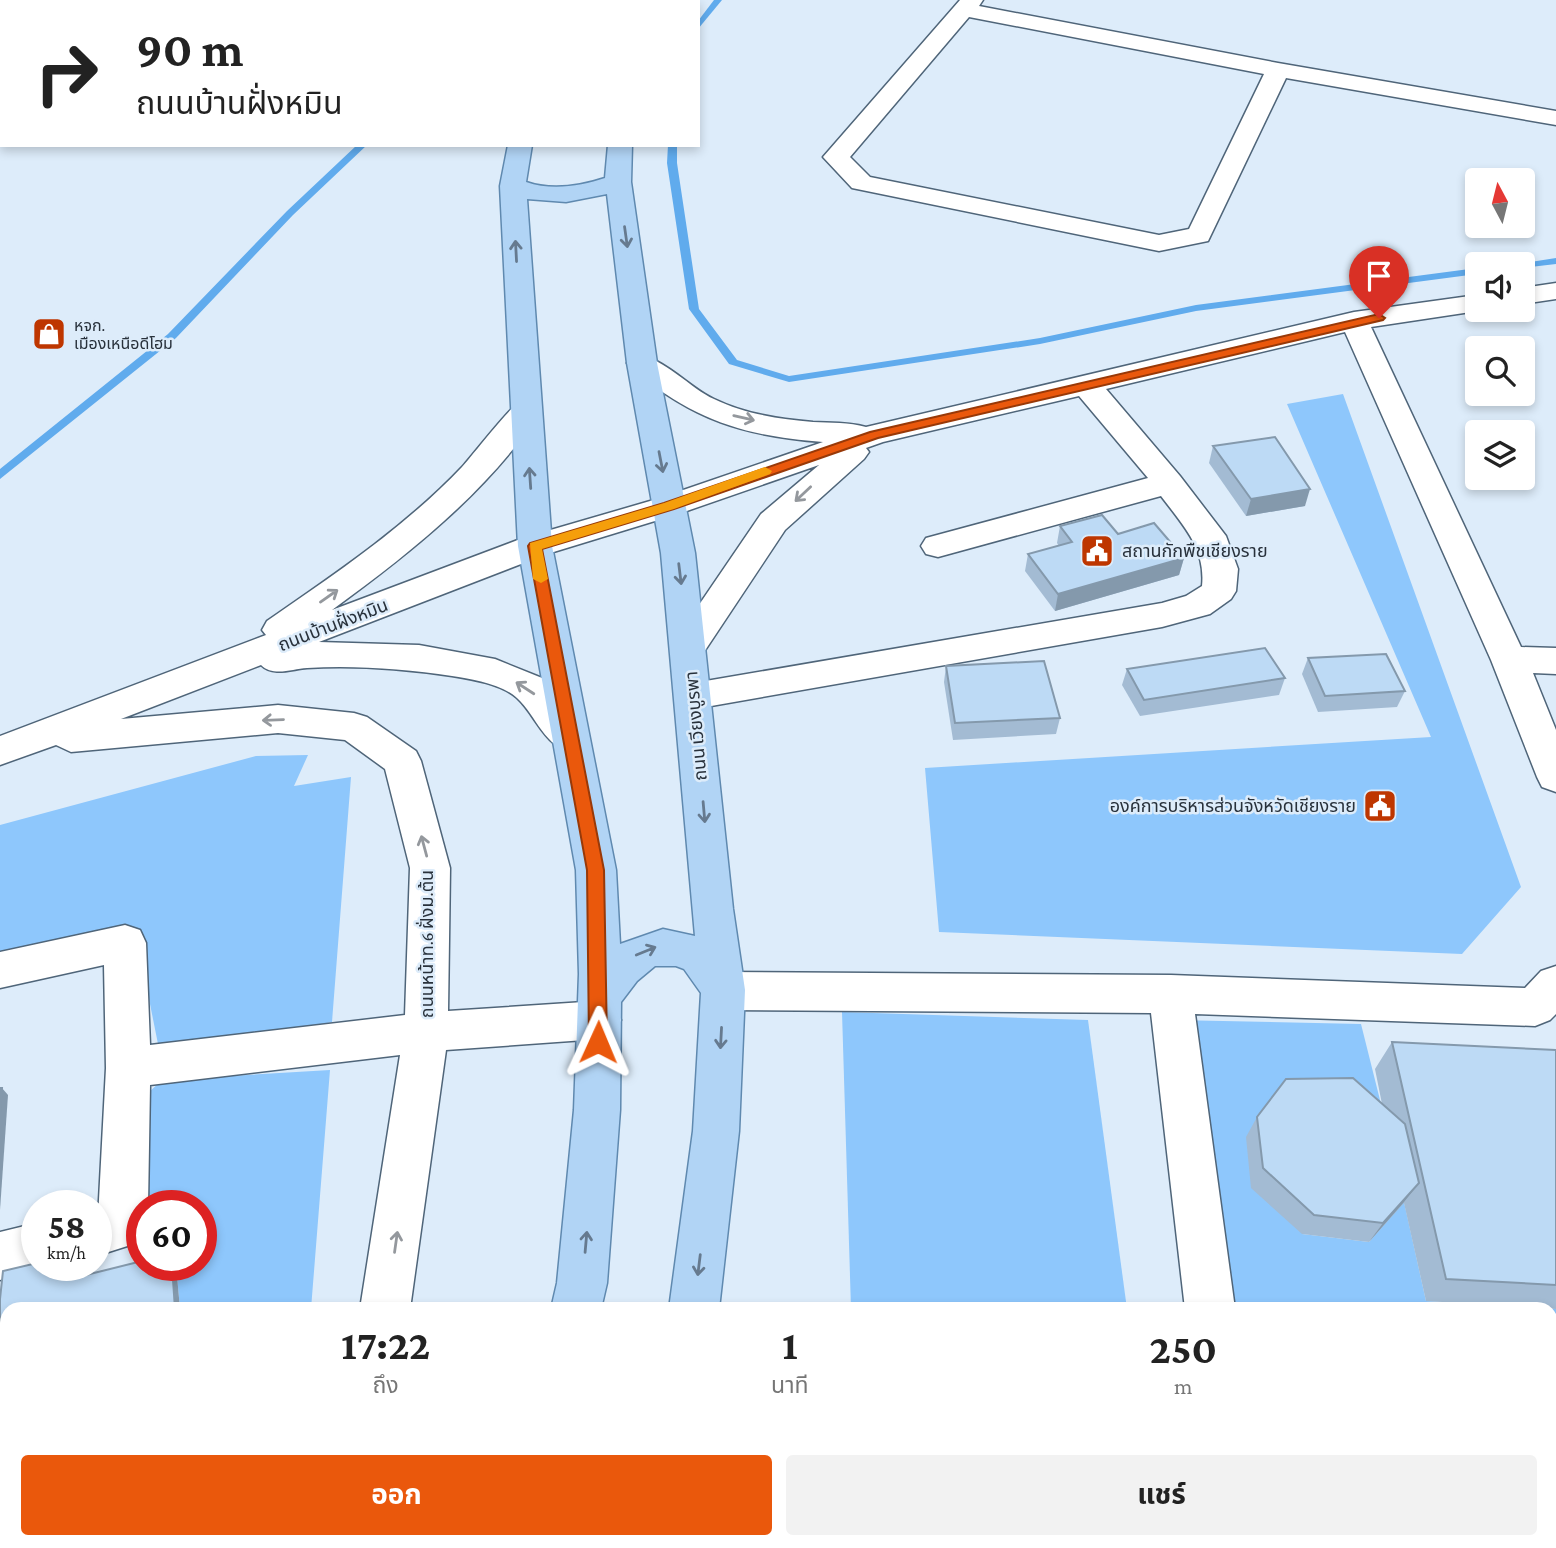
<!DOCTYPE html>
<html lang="th">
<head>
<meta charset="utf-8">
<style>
	:root { --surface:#fff; --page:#f2f2f2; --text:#222; --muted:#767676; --accent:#ea580c }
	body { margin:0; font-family:"Crimson Pro","Noto Sans Thai",serif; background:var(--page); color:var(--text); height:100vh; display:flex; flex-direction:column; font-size:26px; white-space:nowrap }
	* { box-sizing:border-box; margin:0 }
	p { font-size:23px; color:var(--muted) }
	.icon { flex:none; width:38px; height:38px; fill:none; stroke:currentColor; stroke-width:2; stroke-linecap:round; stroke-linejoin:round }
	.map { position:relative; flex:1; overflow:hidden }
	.sheet { position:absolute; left:0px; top:1302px; width:1558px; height:247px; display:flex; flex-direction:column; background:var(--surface); border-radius:21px 21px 0 0; box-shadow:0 4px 10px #0003 }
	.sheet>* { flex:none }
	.guide { position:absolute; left:0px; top:0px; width:700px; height:147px; box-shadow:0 4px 10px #0003; background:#fff; color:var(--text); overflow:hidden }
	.needle { width:46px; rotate:353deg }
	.tools { position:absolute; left:1465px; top:168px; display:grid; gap:14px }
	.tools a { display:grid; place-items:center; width:70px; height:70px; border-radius:7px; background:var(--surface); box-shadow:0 4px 10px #0003; font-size:35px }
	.speed { position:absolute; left:21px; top:1190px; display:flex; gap:14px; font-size:35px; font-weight:700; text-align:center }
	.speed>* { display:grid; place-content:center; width:91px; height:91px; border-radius:50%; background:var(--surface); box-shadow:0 4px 10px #0003; line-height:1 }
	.speed small { font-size:18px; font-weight:400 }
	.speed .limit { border:10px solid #d22; background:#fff; color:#111 }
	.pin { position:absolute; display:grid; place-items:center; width:60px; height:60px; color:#fff; margin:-72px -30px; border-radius:50% 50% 50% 0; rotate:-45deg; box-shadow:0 0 7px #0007 }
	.pin .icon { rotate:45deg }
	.me { position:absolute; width:77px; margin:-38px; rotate:1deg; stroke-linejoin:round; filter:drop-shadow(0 0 5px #0008) }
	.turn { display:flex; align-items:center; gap:24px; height:147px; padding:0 21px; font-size:32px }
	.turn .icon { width:91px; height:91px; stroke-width:2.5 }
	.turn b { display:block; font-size:49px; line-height:60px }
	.eta { display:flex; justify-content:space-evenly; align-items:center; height:119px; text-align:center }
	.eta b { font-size:42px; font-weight:700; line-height:49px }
	.cta { display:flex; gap:14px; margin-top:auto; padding:14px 21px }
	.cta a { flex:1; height:80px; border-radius:7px; background:var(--accent); color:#fff; font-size:28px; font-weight:700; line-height:80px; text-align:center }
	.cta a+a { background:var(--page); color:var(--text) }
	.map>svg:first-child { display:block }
</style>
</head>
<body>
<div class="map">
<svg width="1556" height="1548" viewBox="0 0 1556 1548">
	<rect width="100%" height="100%" fill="#ddecfa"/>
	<g fill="#8ec7fc">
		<polygon points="1343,394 1521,887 1462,954 939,932 925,768 1431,737 1287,404"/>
		<polygon points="308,755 294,786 351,777 332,1022 176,1054 159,1049 136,934 0,955 0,825 256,756"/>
		<polygon points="842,1012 1088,1020 1127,1309 851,1309"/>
		<polygon points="1174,1020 1361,1024 1391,1144 1302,1234 1369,1242 1404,1202 1426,1301 1556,1309 1556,1415 1551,1414 1550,1309 1210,1309"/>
		<polygon points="330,1070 311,1309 180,1309 176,1265 201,1265 201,1206 146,1206 147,1094 162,1080"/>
		<polygon points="41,1542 247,1542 245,1548 21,1548"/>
	</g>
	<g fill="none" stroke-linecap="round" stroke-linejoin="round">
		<g fill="#60abed" fill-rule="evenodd">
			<polygon points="497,0 505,0 495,2"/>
			<polygon points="714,0 722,0 698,29 698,21"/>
			<polygon points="357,145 367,145 293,215 176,338 0,479 0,469 168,334 287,211"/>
			<polygon points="668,145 677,145 677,163 699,309 737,360 789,376 1040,338 1196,305 1477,268 1477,274 1196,311 1040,344 789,382 729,364 689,309 667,163"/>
			<polygon points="1556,258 1556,264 1522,268 1522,264 1518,264"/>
		</g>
		<defs>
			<g id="minor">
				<polygon points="90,0 112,0 88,2"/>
				<path d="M960,0H983L979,6L1278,63L1556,111V125L1286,78L1208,241L1159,251L852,188L823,157ZM969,17L1264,74L1189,229L1159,235L870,177L850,157Z"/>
				<rect x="0" y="63" width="2" height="14"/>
				<polygon points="0,102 2,102 0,118"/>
				<polygon points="1556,283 1556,299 1522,304 1522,288"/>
				<path d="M1477,295V310H1484L1371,327L1521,647L1556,648V674L1533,673L1556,730V792L1542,787L1537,777L1491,660L1345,332L1106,389L1180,476L1226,536L1238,569L1236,591L1231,599L1210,614L1162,627L694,709L681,706L676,696L681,686L694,683L1162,603L1186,596L1202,586C1206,548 1182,524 1161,496L938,557L926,554L921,546L926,538L1148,478L1079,396L883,442L866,448L869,452L864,459L785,530L702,655L689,659L676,655L671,646L761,514L819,465L681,513L547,554L319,642L419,645L495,659L542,678L589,738L583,748C548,759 539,718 517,698C502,684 471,679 452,676C405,669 354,665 307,668C292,669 273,677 261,665L121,719L278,705L354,713L367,717L416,751L421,761L450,868L448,1011L599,1001L615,1006L621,1020L615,1034L599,1039L446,1050L410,1309H360L400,1055L150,1085L148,1206H142V1239L140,1242L96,1256L106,1068L104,965L0,988V952L125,925L140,930L146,943L150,1045L405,1015L410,868L385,769L345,740L278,733L71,752L56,745L0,765V736L266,635L262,630L267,621C335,574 405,527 462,467C472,456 507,411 515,406C522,402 529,405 536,406L540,413C486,493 409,554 332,610L523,538L657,499L823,442C743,436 694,420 632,369L627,363L632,357C657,350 689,388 714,399C745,414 779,419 813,422C831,423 849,422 866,427L1354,312Z"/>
				<polygon points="1556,966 1556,1014 1550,1020 1535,1026 1195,1014 1235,1309 1185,1309 1151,1013 723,1010 708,1004 701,991 708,978 723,972 1171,975 1525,988 1541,971"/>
				<polygon points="37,1223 37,1265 51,1265 0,1280 0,1232"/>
				<rect x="1550" y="1437" width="6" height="54"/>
				<polygon points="285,1542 341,1542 339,1548 283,1548"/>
			</g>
			<g id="major">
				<polygon points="575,0 597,0 573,2"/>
				<polygon points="665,0 687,0 664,2"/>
				<path d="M508,145H532L526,182C552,191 581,186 605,178L608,145H632L631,182L657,363L695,553L733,909L745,990L739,1131L719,1309H669L693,1131L701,993L684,969L676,966H655L637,981L621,1002L620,1110L607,1283L601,1309H551L557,1283L574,1110L579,974L576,870L518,546L500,186ZM607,194L627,363L661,553L695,936L663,929L620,944L616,870L552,546L527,199L566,202Z"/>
				<polygon points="492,1542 548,1542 546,1548 490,1548"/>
				<polygon points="637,1542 693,1542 692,1548 636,1548"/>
			</g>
		</defs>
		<use href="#minor" stroke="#4f6579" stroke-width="3"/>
		<use href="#major" stroke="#5f89af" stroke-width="3"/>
		<use href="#minor" fill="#fff" fill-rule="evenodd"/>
		<use href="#major" fill="#b1d4f5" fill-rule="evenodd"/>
	</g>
	<g fill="#a3bbd3">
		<polygon points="1213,446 1305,506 1246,516 1209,463"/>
		<polygon points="1060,526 1118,534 1184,558 1179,575 1055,611 1025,571 1028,554 1059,546 1057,543"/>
		<polygon points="1308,658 1405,691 1397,707 1318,712 1302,674"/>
		<polygon points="946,666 1060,718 1056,734 953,740 944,682"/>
		<polygon points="1127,669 1285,678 1279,695 1140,716 1122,685"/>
		<polygon points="1392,1042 1556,1050 1556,1309 1426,1301 1404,1203 1369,1242 1302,1234 1251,1188 1246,1137 1257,1117 1382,1104 1375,1069"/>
	</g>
	<g fill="#8499ac">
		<polygon points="1310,489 1305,506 1246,516 1251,499"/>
		<polygon points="1184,558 1179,575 1055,611 1058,594"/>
		<polygon points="2,1088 8,1095 0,1210 0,1112"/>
		<polygon points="1419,1183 1404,1202 1369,1242 1383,1223"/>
		<polygon points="70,1265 75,1265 76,1286 70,1279"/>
		<polygon points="172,1265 176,1265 180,1309 175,1309"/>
		<polygon points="7,1418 7,1425 0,1427 0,1420"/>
	</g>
	<g fill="#bddaf5" stroke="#8499ac" stroke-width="2">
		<polygon points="1275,437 1310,489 1251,499 1213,446"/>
		<polygon points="1102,515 1118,534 1154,523 1184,558 1058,594 1028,554 1072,542 1060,526"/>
		<polygon points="1265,648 1285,678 1144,700 1127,669"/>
		<polygon points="1386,654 1405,691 1325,696 1308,658"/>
		<polygon points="1044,661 1060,718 955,723 946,666"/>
		<polygon points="1392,1042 1556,1050 1556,1285 1446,1279"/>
		<polygon points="1353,1078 1405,1124 1419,1183 1383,1223 1314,1215 1263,1168 1257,1117 1286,1079"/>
		<polygon points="0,1088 2,1088 0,1112"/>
		<polygon points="142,1261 142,1265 172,1265 175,1309 7,1309 7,1418 0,1420 0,1299 3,1271 37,1263 37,1265 70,1265 70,1279"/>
	</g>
	<defs><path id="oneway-shaft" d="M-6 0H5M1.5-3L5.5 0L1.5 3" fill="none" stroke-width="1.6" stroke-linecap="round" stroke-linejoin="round" transform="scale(1.75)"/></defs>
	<g stroke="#667a8f">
		<use href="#oneway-shaft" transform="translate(626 237) rotate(82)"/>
		<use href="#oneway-shaft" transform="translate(516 251) rotate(-93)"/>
		<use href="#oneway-shaft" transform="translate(661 462) rotate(79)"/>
		<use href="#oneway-shaft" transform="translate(530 478) rotate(-94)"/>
		<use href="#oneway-shaft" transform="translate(680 574) rotate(83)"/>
		<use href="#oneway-shaft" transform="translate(704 812) rotate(85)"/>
		<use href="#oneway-shaft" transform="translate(646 951) rotate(-22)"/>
		<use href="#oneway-shaft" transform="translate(721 1038) rotate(93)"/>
		<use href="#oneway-shaft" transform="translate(586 1242) rotate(-85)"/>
		<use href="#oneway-shaft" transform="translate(699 1265) rotate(97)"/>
	</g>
	<g stroke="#94989d">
		<use href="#oneway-shaft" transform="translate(744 418) rotate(13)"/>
		<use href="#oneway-shaft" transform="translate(803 494) rotate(137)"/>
		<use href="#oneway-shaft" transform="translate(329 596) rotate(-35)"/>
		<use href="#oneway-shaft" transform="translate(525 688) rotate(-147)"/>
		<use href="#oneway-shaft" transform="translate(273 720) rotate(178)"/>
		<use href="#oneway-shaft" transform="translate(424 846) rotate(-105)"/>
		<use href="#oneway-shaft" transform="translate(396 1242) rotate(-82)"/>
	</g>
	<polygon fill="#ea580c" stroke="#983908" stroke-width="2" points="1379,314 1385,318 1383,320 878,438 674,509 542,549 604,870 607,1042 605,1048 598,1051 592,1048 589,1042 587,870 528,546 530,543 664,503 870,432"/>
	<polygon fill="#f59e0b" points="765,467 772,471 770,474 674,509 542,549 548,579 541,583 533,579 530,543 664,503"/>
	<defs>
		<symbol id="shop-square" viewBox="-11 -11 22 22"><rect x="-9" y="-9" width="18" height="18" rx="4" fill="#be3600" stroke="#ddecfa"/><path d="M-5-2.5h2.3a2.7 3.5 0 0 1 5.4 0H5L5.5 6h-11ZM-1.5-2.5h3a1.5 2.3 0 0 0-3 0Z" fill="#fff"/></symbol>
		<symbol id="civic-square" viewBox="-11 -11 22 22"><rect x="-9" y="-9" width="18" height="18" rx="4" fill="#be3600" stroke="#ddecfa"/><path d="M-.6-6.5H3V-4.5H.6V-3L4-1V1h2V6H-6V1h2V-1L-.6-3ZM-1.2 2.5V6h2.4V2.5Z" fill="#fff"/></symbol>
	</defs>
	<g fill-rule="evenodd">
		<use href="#shop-square" x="30" y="315" width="38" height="38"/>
		<use href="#civic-square" x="1078" y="532" width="38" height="38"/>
		<use href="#civic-square" x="1361" y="787" width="38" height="38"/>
	</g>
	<g text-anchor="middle" stroke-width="5" stroke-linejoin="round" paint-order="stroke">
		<g font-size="16" fill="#28313b" stroke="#ddecfa" text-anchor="start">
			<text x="74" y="331">หจก.<tspan x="74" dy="18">เมืองเหนือดีโฮม</tspan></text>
		</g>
		<g font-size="18" fill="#28313b" stroke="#ddecfa" text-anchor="start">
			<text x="1122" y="557">สถานกักพืชเชียงราย</text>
			<text x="1356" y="812" text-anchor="end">องค์การบริหารส่วนจังหวัดเชียงราย</text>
		</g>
		<g font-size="18" fill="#28313b" stroke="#ddecfa">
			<text transform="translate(333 625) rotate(-21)" y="6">ถนนบ้านฝั่งหมิน</text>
			<text transform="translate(696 726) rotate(-95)" y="6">ถนน เวียงบูรพา</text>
			<text transform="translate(427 944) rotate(-90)" y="6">ถนนหน้าท.6 ฝั่งม.ต้น</text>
		</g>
	</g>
</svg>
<div class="tools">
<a><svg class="needle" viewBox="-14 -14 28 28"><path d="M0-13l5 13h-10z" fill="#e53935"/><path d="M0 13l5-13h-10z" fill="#767676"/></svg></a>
<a><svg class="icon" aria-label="sound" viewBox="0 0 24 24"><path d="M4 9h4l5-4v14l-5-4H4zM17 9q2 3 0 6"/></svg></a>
<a><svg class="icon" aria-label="search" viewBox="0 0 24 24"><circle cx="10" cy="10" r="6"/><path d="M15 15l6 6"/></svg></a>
<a><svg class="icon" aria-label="layers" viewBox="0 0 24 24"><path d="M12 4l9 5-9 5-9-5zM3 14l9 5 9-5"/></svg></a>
</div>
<div class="speed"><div>58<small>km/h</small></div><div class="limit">60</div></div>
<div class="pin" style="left:1379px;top:318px;background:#d93025"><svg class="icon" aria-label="arrive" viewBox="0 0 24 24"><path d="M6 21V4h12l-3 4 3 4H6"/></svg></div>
<svg class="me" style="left:598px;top:1042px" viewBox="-20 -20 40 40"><path d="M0-17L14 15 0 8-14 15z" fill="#ea580c" stroke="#fff" stroke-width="4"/></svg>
<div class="guide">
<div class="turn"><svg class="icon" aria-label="right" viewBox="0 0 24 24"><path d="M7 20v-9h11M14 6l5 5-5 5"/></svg><div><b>90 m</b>ถนนบ้านฝั่งหมิน</div></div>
</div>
<section class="sheet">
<div class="eta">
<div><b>17:22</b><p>ถึง</p></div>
<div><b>1</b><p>นาที</p></div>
<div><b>250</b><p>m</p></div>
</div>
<div class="cta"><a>ออก</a><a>แชร์</a></div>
</section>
</div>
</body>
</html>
